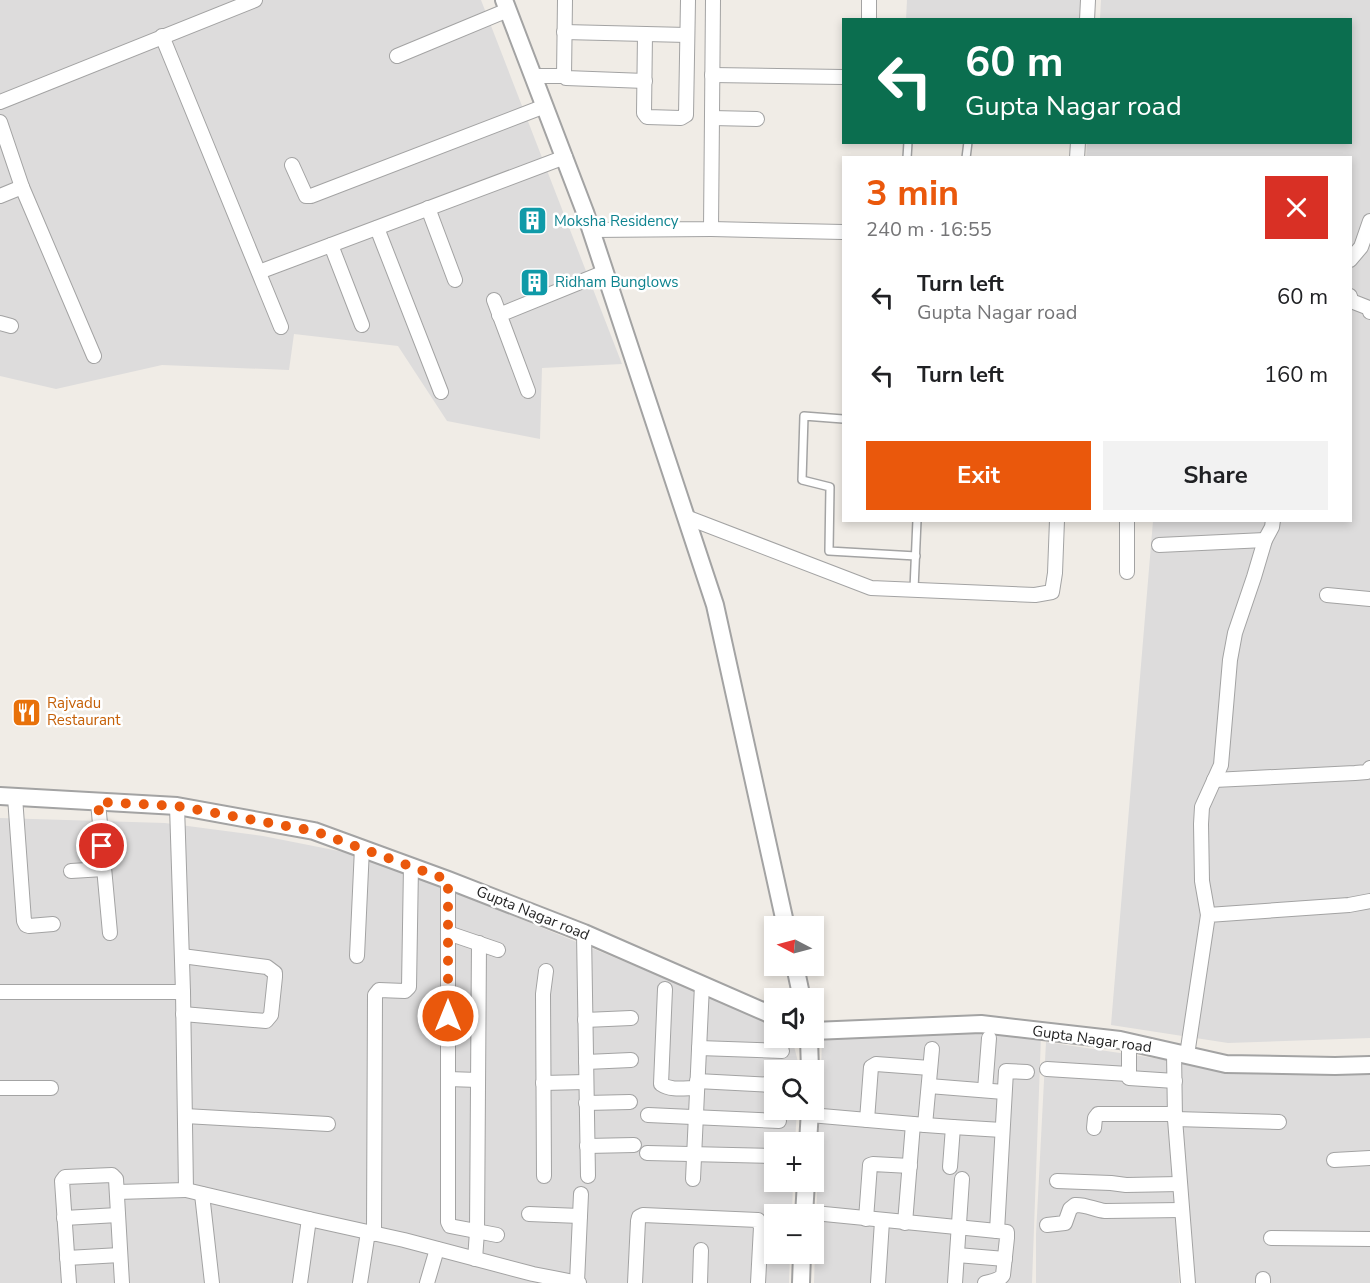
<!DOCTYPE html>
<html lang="en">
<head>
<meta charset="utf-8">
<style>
	:root { --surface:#fff; --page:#f2f2f2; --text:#202124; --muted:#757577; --accent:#ea580c }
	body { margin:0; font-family:"Nunito Sans",sans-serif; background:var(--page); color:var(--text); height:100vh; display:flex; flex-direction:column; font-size:22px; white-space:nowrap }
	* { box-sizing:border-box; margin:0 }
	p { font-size:20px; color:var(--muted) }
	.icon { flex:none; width:33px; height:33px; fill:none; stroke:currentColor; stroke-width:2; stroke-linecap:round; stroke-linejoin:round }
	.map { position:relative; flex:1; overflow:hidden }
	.details { position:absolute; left:842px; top:156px; width:510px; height:366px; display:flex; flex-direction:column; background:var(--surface); border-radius:0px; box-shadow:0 3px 9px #0003 }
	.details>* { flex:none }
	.banner { position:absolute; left:842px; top:18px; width:510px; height:126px; border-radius:0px; box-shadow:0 3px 9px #0003; background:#0b6e4f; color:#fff; overflow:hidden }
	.needle { width:39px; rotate:276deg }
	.fabs { position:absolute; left:764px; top:916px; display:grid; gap:12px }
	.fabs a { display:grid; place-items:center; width:60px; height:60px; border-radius:0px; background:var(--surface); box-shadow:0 3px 9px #0003; font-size:30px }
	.pin { position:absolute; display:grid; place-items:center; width:51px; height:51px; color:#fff; margin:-26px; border:3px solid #fff; border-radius:50%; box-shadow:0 2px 6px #0007 }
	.me { position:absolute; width:66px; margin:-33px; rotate:0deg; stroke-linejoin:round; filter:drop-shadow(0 0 4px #0008) }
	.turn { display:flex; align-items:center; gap:21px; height:126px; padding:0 24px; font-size:27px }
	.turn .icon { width:78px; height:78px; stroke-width:2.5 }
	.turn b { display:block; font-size:42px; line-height:51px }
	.round { display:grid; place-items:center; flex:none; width:63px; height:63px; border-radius:0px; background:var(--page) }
	.overview { display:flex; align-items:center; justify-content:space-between; height:102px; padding:0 24px }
	h1 { font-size:36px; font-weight:700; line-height:45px; color:var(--accent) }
	.button { display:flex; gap:12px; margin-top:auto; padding:12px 24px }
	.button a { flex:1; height:69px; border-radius:0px; background:var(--accent); color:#fff; font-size:24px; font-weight:700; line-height:69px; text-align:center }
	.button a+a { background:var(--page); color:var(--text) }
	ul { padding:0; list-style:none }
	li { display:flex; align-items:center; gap:18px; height:78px; padding:0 24px }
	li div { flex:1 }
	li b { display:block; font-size:22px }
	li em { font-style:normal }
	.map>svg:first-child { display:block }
</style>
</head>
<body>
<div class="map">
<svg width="1370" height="1283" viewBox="0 0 1370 1283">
	<rect width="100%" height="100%" fill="#f0ece6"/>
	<g fill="#dddcdc">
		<polygon points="0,0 481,0 622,364 542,368 540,439 447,421 398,346 294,334 289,370 162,365 56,389 0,376"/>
		<polygon points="907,0 1082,0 1081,19 906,20"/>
		<polygon points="1101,0 1370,0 1370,1038 1228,1043 1111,1025 1153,521 1350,520 1350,158 1086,158 1087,143 1350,142 1350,20 1100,19"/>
		<polygon points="0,818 165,823 263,836 364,856 482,903 774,1023 774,1038 792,1038 799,1066 799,1071 774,1071 774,1110 797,1110 795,1143 774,1143 774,1182 793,1182 792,1215 774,1215 774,1254 790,1254 789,1283 0,1283"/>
		<polygon points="975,1031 1041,1036 1032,1283 814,1283 822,1039"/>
		<polygon points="1046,1042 1167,1060 1179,1283 1036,1283 1036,1234"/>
		<polygon points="1174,1052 1226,1064 1370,1064 1370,1283 1188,1283"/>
	</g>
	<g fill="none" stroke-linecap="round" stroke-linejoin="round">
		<defs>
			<g id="service">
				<polyline points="907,158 908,142"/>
				<polyline points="966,158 968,142"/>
				<polyline points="843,419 804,416 802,480 830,487 829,551 916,556"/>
				<polyline points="914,589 917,520"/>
			</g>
			<g id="minor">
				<polyline points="565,0 564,76 566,78 645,81"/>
				<polyline points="869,20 869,0"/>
				<polyline points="1087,20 1088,0"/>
				<polyline points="564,32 687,35"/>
				<polyline points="645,34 644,113 647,117 681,118 686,115 688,0"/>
				<polyline points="162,36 281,327"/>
				<polyline points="397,56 508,10"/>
				<polyline points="712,75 843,77"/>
				<polyline points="534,76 564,76"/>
				<polyline points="0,102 255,0"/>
				<polyline points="712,118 757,119"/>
				<polyline points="0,122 22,187 94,356"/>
				<polyline points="1077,158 1078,142"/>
				<polyline points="292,165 306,196 311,196 545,106"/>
				<polyline points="0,196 22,187"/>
				<polyline points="428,208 455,280"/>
				<polyline points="377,228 441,392"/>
				<polyline points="711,229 843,232"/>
				<polyline points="591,230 711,229 713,0"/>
				<polyline points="331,245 362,325"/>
				<polyline points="1350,260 1361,247 1370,221"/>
				<polyline points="259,272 565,157"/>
				<polyline points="1350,296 1351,301 1369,308 1370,312"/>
				<polyline points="494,300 528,391"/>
				<polyline points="499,315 605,272"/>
				<polyline points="0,323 11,326"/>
				<polyline points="686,517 871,588 1035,595 1052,592 1055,573 1057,520"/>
				<polyline points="1127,520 1127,572"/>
				<polyline points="1159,545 1265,540"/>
				<polyline points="1327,595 1370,599"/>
				<polyline points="1214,780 1355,773 1367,772 1370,768"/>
				<polyline points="15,797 24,921 26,925 29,926 53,924"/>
				<polyline points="98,802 110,933"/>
				<polyline points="71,871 104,869"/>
				<polyline points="448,880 448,1222 450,1226 455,1227 497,1235"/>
				<polyline points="1208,915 1202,881 1201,824 1202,807 1221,765 1230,660 1235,633 1254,577 1265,540 1272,527 1273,520"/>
				<polyline points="448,933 498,950"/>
				<polyline points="584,933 588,1176"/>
				<polyline points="182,956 267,967 275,973 275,977 271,1015 266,1021 183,1014"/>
				<polyline points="357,956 362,848"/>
				<path d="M665,989L661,1084C671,1091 685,1088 697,1088"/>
				<polyline points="0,992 183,992"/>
				<polyline points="585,1020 631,1018"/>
				<polyline points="1129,1042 1129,1078 1175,1081"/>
				<polyline points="699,1048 782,1051"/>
				<polyline points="1174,1052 1175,1119 1188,1283"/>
				<polyline points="1187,1055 1208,915 1349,905 1370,901"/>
				<polyline points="586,1062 631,1060"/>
				<polyline points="1047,1069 1128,1074"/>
				<polyline points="448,1079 478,1080"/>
				<polyline points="697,1081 774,1085"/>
				<polyline points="543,1083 586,1082"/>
				<polyline points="929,1086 1004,1092"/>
				<polyline points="0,1088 51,1088"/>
				<polyline points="985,1090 989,1038"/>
				<polyline points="586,1103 630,1102"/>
				<polyline points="648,1115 779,1121"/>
				<polyline points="810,1115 925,1125 932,1049"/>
				<polyline points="185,1116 328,1124"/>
				<polyline points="1175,1119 1279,1122"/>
				<polyline points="867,1120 871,1067 876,1064 930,1068"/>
				<polyline points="925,1125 953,1127 950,1167"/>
				<polyline points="953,1127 1002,1130"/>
				<polyline points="1094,1128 1095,1118 1098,1114 1175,1114"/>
				<polyline points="587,1146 634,1145"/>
				<polyline points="647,1153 774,1156"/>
				<polyline points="1334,1160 1370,1158"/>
				<polyline points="544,1176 543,994 546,971"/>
				<polyline points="693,1179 702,985"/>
				<polyline points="1057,1181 1111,1183 1126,1185 1180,1184"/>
				<polyline points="186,1190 309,1219"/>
				<polyline points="117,1192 186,1190 183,992 177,806"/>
				<polyline points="202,1194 212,1283"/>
				<path d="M804,1212L1007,1232V1238L1003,1275C999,1281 992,1281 985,1283"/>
				<polyline points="529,1214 580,1216"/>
				<polyline points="64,1218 118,1215"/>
				<polyline points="866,1219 870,1165 873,1164 910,1166"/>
				<polyline points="905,1223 913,1124"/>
				<path d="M1047,1225L1065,1223L1070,1209L1075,1205C1085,1204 1095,1210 1105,1211L1182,1210"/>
				<polyline points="997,1231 1006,1071 1027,1072"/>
				<polyline points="374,1234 375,995 379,990 405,991 409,987 411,866"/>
				<polyline points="1271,1238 1370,1239"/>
				<polyline points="957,1255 1005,1259"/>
				<polyline points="67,1258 120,1255"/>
				<polyline points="475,1259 477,1232 479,943"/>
				<polyline points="577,1282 581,1194"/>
				<polyline points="69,1283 62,1181 65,1177 112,1175 116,1179 122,1283"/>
				<polyline points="300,1283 309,1219 404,1240 533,1274 579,1283"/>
				<polyline points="360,1283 368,1232"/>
				<polyline points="427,1283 437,1249"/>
				<polyline points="635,1283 638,1221 639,1217 643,1215 758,1220 761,1227 758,1283"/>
				<polyline points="700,1283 701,1250"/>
				<polyline points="878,1283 882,1221"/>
				<polyline points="955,1283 962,1179"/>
				<polyline points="1263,1283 1263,1279"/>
			</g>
			<g id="tertiary">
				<polyline points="504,0 585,212 715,605 786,927"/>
				<polyline points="0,796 177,806 314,831 448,880 584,933 774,1016"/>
				<polyline points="795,966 802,999"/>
				<polyline points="813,1031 981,1024 1120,1040 1226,1064 1335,1066 1370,1065"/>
				<polyline points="809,1038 810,1071"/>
				<polyline points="808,1143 810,1110"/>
				<polyline points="804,1215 806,1182"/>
				<polyline points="801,1283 802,1254"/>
			</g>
		</defs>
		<use href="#service" stroke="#a3a3a3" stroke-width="10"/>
		<use href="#minor" stroke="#a3a3a3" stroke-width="16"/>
		<use href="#tertiary" stroke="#a3a3a3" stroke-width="20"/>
		<use href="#service" stroke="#fff" stroke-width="7"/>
		<use href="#minor" stroke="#fff" stroke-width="14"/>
		<use href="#tertiary" stroke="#fff" stroke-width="16"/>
	</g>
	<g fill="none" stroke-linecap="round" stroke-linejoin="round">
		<polyline stroke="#ea580c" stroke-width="10" stroke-dasharray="0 18" points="102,846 98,802 177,806 314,831 448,880 448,1016"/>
	</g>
	<defs>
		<symbol id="building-square" viewBox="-11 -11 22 22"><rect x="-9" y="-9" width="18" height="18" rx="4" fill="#0f9aa8" stroke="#fff"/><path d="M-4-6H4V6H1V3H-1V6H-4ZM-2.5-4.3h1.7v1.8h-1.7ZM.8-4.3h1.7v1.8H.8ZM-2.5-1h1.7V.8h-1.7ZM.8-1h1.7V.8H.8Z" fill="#fff"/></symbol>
		<symbol id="restaurant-square" viewBox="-11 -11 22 22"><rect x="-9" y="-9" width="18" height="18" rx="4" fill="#e8710a" stroke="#fff"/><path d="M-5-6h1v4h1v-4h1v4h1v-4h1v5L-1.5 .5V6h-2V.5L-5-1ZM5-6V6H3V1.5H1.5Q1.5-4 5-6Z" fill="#fff"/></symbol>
	</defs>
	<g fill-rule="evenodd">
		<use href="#building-square" x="516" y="204" width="33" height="33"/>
		<use href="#building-square" x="518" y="266" width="33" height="33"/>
		<use href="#restaurant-square" x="10" y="696" width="33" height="33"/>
	</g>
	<g text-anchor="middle" stroke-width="5" stroke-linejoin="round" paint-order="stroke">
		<g font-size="15" fill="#0d838f" stroke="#fff" text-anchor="start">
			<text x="554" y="226">Moksha Residency</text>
			<text x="555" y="287">Ridham Bunglows</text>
		</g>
		<g font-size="15" fill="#c56008" stroke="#fff" text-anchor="start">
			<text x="47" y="708">Rajvadu<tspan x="47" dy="17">Restaurant</tspan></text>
		</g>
		<g font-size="15" fill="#1f1f1f" stroke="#fff">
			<text transform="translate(533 913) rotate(22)" y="5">Gupta Nagar road</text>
			<text transform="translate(1092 1039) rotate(8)" y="5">Gupta Nagar road</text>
		</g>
	</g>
</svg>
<div class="fabs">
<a><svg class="needle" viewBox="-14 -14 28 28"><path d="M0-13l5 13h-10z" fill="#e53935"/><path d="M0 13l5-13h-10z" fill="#757577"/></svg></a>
<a><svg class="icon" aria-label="sound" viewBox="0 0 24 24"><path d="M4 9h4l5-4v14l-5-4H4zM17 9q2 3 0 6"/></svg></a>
<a><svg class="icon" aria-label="search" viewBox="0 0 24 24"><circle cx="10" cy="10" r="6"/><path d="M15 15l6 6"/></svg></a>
<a>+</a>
<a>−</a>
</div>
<div class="pin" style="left:102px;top:846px;background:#d93025"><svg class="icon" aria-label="arrive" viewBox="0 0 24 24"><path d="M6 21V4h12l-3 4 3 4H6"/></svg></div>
<svg class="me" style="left:448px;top:1016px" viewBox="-20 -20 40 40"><circle r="17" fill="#ea580c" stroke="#fff" stroke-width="3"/><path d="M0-11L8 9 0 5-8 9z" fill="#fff"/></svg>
<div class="banner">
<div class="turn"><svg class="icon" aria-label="left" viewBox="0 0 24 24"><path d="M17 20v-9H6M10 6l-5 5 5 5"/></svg><div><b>60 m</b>Gupta Nagar road</div></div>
</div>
<section class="details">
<div class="overview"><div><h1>3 min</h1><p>240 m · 16:55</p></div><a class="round" style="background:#d93025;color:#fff"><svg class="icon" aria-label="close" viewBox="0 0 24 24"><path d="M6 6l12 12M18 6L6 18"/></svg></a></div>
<ul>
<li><svg class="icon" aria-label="left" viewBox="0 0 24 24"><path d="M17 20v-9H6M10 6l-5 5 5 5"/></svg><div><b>Turn left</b><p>Gupta Nagar road</p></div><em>60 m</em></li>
<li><svg class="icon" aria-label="left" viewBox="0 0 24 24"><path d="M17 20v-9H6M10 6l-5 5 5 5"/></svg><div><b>Turn left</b></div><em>160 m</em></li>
</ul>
<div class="button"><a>Exit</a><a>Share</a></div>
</section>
</div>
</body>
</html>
